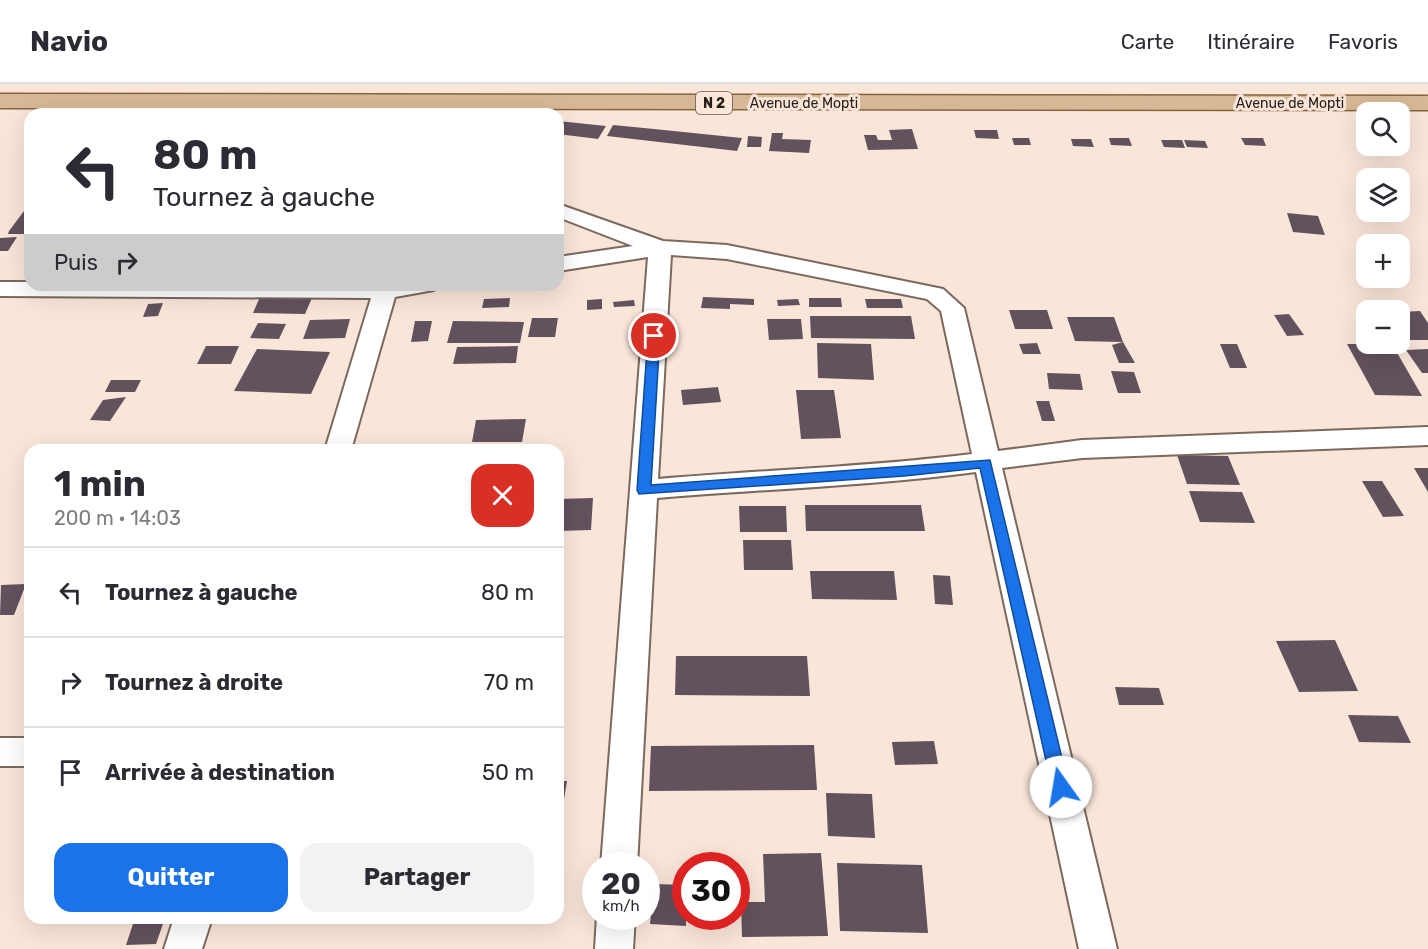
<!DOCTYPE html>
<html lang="fr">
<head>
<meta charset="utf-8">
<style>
	:root { --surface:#fff; --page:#f2f2f3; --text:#2b2b33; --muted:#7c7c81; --line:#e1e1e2; --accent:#1a73e8 }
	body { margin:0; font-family:Rubik,sans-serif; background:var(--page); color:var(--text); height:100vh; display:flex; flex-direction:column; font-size:22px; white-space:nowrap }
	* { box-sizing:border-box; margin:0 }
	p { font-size:20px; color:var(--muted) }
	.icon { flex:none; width:33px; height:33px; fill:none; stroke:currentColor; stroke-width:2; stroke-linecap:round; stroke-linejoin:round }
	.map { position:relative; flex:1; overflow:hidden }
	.drawer { position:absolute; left:24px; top:360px; width:540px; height:480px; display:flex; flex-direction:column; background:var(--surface); border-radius:18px; box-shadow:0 6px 24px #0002 }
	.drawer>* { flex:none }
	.guide { position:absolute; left:24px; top:24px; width:540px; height:183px; border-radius:18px; box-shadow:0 6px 24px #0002; background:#fff; color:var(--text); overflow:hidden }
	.buttons { position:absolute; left:1356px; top:18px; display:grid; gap:12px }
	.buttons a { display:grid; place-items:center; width:54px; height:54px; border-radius:12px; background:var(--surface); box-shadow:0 6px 24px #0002; font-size:30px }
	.speed { position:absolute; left:582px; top:768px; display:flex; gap:12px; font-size:30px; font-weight:700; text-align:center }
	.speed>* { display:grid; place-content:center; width:78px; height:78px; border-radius:50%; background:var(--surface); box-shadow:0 6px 24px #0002; line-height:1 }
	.speed small { font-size:15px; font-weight:400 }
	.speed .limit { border:9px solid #d22; background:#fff; color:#111 }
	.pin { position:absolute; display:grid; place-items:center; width:51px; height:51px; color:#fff; margin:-26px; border:3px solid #fff; border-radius:50%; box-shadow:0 2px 6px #0007 }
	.me { position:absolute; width:66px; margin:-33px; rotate:347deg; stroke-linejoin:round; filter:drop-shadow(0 0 4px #0008) }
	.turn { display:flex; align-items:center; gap:21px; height:126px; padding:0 30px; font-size:27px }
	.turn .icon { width:78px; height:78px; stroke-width:2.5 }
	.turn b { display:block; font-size:42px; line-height:51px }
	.then { display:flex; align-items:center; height:57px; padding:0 30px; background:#0003; gap:12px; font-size:22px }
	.round { display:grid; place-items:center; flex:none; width:63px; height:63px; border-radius:18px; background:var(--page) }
	.head { display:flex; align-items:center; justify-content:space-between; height:102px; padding:0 30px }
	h1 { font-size:36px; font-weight:700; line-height:45px }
	.action { display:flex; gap:12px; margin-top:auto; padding:12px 30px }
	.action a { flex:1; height:69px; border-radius:18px; background:var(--accent); color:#fff; font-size:24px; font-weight:700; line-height:69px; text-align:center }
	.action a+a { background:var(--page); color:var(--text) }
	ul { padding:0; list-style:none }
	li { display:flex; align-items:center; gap:18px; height:90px; padding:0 30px; border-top:2px solid var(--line) }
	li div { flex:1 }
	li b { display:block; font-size:22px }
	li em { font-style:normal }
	header { display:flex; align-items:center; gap:36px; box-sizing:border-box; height:84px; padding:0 30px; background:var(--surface); border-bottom:2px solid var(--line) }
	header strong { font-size:28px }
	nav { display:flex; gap:33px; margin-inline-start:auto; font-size:21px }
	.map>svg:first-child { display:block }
</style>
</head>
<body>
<header>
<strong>Navio</strong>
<nav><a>Carte</a><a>Itinéraire</a><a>Favoris</a></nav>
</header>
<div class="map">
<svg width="1428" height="865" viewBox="0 0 1428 865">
	<rect width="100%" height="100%" fill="#fae5d9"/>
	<g fill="#62525e">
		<polygon points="558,37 606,42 598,55 558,50"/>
		<polygon points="613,41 654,45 742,54 737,67 607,52"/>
		<polygon points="912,45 918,65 868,66 864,51 876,51 878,56 892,56 889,46"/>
		<polygon points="974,46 997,46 999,55 976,54"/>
		<polygon points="772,49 783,49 782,55 811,56 809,69 769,67"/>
		<polygon points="748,52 762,53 761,63 747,63"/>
		<polygon points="1012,54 1029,54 1031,61 1014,61"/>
		<polygon points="1109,54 1129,54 1132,62 1111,61"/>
		<polygon points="1241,54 1263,54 1266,62 1245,61"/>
		<polygon points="1071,55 1091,55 1094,63 1073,62"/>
		<polygon points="1161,56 1182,56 1185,64 1164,63"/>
		<polygon points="1184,56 1205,57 1208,64 1187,63"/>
		<polygon points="30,119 30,150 8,150 9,147"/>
		<polygon points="1287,129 1318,132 1325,151 1293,148"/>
		<polygon points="17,153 8,167 0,167 0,154"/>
		<polygon points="260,213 312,214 305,230 253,229"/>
		<polygon points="703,213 754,215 754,221 730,220 730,225 701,224"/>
		<polygon points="510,214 509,223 482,224 484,215"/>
		<polygon points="809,214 841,214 842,223 809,223"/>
		<polygon points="602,215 602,225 587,226 587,216"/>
		<polygon points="798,215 800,221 778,222 777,216"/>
		<polygon points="865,215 901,215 903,224 867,224"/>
		<polygon points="634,216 635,222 614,223 613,218"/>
		<polygon points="163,219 158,232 143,233 148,220"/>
		<polygon points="1009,226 1047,226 1053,245 1015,245"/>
		<polygon points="1420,227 1428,239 1428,256 1400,256 1400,228"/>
		<polygon points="1289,230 1304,251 1287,252 1274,231"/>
		<polygon points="810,232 911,232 915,255 811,254"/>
		<polygon points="1067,233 1114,233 1123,258 1075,257"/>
		<polygon points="532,234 558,234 555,253 528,253"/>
		<polygon points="350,235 345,254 303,255 310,236"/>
		<polygon points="767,235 801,235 803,255 769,256"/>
		<polygon points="415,237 432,237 428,257 411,258"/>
		<polygon points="453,237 524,238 520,259 447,259"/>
		<polygon points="258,239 286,240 279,255 250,254"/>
		<polygon points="1123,258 1135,279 1119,279 1112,261"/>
		<polygon points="817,259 871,260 874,296 818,294"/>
		<polygon points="1037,259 1041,270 1023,270 1019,260"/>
		<polygon points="1220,260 1237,260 1247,284 1230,284"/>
		<polygon points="1347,260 1392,260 1422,312 1375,311"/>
		<polygon points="206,262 239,262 231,280 197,280"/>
		<polygon points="518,262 516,279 453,280 457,263"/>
		<polygon points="257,265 330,268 311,310 234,307"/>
		<polygon points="1428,265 1428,289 1422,289 1406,266"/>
		<polygon points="1111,287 1134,288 1141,309 1118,309"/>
		<polygon points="1047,289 1080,290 1083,306 1049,305"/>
		<polygon points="111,296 141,296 135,308 105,308"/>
		<polygon points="718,303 721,318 683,321 681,306"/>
		<polygon points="796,306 834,306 841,354 801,355"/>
		<polygon points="126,313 110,337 90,336 103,316"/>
		<polygon points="1036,317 1049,317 1055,337 1042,337"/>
		<polygon points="526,335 522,358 472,358 476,336"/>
		<polygon points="483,363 522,363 521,366 482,366"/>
		<polygon points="1177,371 1228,372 1240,401 1187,400"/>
		<polygon points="1414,384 1428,384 1428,408"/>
		<polygon points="1362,397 1382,397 1404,432 1383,433"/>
		<polygon points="1189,407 1242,408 1255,439 1200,438"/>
		<polygon points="593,414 591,446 558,447 558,415"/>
		<polygon points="805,421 921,421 925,447 806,447"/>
		<polygon points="739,422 786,422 787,448 740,448"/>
		<polygon points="743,456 791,456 793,486 744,486"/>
		<polygon points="810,487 894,487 897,516 812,515"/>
		<polygon points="933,491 950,492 953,521 935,520"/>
		<polygon points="26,500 14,531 0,531 1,501"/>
		<polygon points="1335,556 1358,607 1299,608 1276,557"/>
		<polygon points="676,572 807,572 810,612 675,611"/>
		<polygon points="1115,603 1159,604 1164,621 1119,621"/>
		<polygon points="1348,631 1398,632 1411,659 1359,658"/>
		<polygon points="934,657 938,680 895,681 892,658"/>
		<polygon points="814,661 817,706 649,707 651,662"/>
		<polygon points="558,697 567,697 559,746 558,746"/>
		<polygon points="826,709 872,710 875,754 828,752"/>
		<polygon points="821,769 828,852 742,853 741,818 765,818 763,770"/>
		<polygon points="837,779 922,781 928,849 840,847"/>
		<polygon points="654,800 686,801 686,842 650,840"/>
		<polygon points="135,834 165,834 156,860 126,861"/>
	</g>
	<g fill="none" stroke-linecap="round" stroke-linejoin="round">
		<defs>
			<g id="minor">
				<polygon points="396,13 403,15 409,30 389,30 386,19"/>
				<path d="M558,120L663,157L727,161L943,205L964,224L998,367L1082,356L1428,343V361L1082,374L1002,384L1117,865H1079L976,388C870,402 763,405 657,414L637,782H601L648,173L558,187V173L633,162L558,133ZM671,171L727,175L927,215L941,227L972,370C868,383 763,386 658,395Z"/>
				<polygon points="0,198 30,198 30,201 438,201 434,206 395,213 351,366 325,366 371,214 0,212"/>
				<rect x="0" y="654" width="30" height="28"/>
				<polygon points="597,832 635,832 633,865 595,865"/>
				<polygon points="174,834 212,834 202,865 164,865"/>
			</g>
			<polygon id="primary" points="0,10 1428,12 1428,26 0,24"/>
		</defs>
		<use href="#minor" stroke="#7b695e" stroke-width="4"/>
		<use href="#primary" stroke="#88643d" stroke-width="3"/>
		<use href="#minor" fill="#fff" fill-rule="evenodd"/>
		<use href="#primary" fill="#d7b896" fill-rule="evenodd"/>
	</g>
	<polygon fill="#1a73e8" stroke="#114b97" stroke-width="1.5" points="654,248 660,252 651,401 990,376 1069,703 1067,708 1055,708 1052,703 980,384 904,392 639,410 637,406 648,252"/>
	<g text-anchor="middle" stroke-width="6" stroke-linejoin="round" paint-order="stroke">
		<rect fill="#fae5d9" stroke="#655a53" stroke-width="1.5" x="696" y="8" width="36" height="22" rx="4.5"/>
		<g font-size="14" font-weight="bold" fill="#251e19">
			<text x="714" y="24">N 2</text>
		</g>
		<g font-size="14" fill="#251e19" stroke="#fae5d9">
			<text x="804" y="24">Avenue de Mopti</text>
			<text x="1290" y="24">Avenue de Mopti</text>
		</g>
	</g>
</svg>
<div class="buttons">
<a><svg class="icon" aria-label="search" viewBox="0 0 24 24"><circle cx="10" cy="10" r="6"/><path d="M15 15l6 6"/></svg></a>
<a><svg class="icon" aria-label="layers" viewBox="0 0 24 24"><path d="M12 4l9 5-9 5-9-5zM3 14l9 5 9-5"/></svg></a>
<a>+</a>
<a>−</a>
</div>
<div class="speed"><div>20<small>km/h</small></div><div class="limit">30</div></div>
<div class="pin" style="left:654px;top:252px;background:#d93025"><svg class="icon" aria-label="arrive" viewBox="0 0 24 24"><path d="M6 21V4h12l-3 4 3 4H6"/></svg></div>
<svg class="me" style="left:1061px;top:703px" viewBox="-20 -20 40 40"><circle r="19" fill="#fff"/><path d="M0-13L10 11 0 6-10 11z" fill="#1a73e8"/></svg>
<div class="guide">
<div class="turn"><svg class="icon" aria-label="left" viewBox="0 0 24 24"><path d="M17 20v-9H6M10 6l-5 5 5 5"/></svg><div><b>80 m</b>Tournez à gauche</div></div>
<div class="then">Puis<svg class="icon" aria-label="right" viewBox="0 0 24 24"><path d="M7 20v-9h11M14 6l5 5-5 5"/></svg></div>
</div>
<section class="drawer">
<div class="head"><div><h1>1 min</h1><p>200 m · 14:03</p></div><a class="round" style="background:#d93025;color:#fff"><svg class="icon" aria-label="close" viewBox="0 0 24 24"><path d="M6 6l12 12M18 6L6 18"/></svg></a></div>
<ul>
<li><svg class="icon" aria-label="left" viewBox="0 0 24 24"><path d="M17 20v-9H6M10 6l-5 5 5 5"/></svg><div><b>Tournez à gauche</b></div><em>80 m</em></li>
<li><svg class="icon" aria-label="right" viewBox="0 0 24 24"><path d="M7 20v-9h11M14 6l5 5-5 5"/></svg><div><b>Tournez à droite</b></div><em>70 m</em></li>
<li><svg class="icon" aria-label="arrive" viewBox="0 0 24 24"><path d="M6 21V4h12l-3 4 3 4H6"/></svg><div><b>Arrivée à destination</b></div><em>50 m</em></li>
</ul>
<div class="action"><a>Quitter</a><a>Partager</a></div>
</section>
</div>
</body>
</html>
